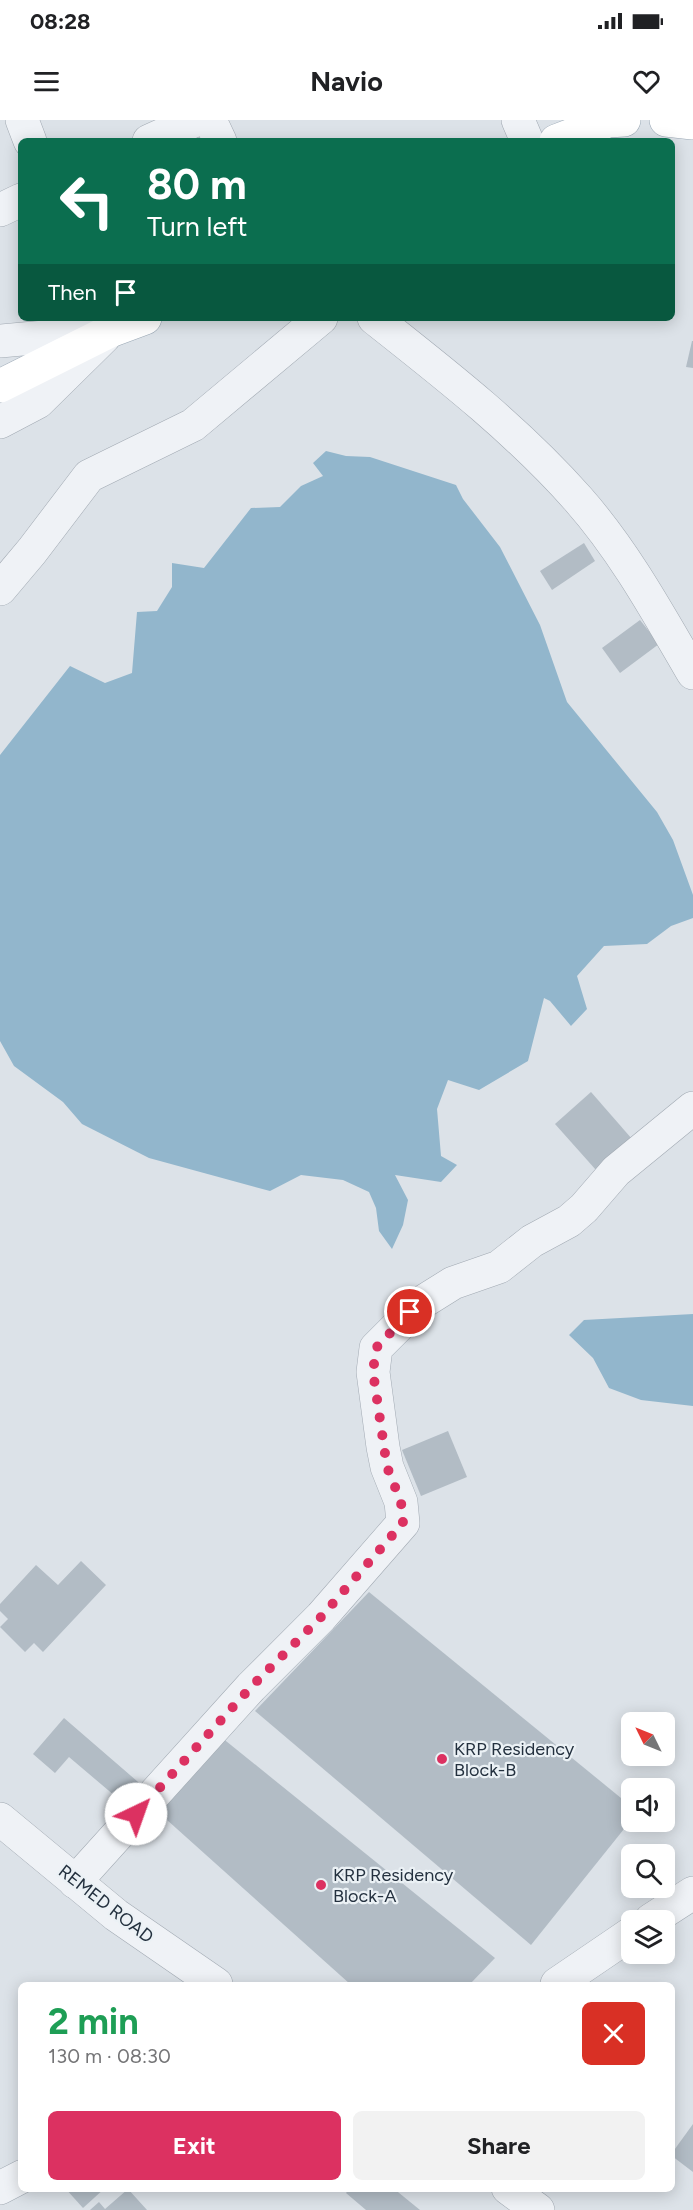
<!DOCTYPE html>
<html lang="en">
<head>
<meta charset="utf-8">
<style>
	:root { --surface:#fff; --page:#f2f2f2; --text:#202124; --muted:#757577; --accent:#dc3161 }
	body { margin:0; font-family:Figtree,sans-serif; background:var(--page); color:var(--text); height:100vh; display:flex; flex-direction:column; font-size:22px; white-space:nowrap }
	* { box-sizing:border-box; margin:0 }
	p { font-size:20px; color:var(--muted) }
	.icon { flex:none; width:33px; height:33px; fill:none; stroke:currentColor; stroke-width:2; stroke-linecap:round; stroke-linejoin:round }
	.map { position:relative; flex:1; overflow:hidden }
	.sheet { position:absolute; left:18px; top:1862px; width:657px; height:210px; display:flex; flex-direction:column; background:var(--surface); border-radius:9px; box-shadow:0 3px 15px #0003 }
	.sheet>* { flex:none }
	.banner { position:absolute; left:18px; top:18px; width:657px; height:183px; border-radius:9px; box-shadow:0 3px 15px #0003; background:#0b6e4f; color:#fff; overflow:hidden }
	.needle { width:39px; rotate:313deg }
	.fabs { position:absolute; left:621px; top:1592px; display:grid; gap:12px }
	.fabs a { display:grid; place-items:center; width:54px; height:54px; border-radius:9px; background:var(--surface); box-shadow:0 3px 15px #0003; font-size:30px }
	.pin { position:absolute; display:grid; place-items:center; width:51px; height:51px; color:#fff; margin:-26px; border:3px solid #fff; border-radius:50%; box-shadow:0 2px 6px #0007 }
	.me { position:absolute; width:66px; margin:-33px; rotate:42deg; stroke-linejoin:round; filter:drop-shadow(0 0 4px #0008) }
	.turn { display:flex; align-items:center; gap:21px; height:126px; padding:0 30px; font-size:27px }
	.turn .icon { width:78px; height:78px; stroke-width:2.5 }
	.turn b { display:block; font-size:42px; line-height:51px }
	.then { display:flex; align-items:center; height:57px; padding:0 30px; background:#0003; gap:12px; font-size:22px }
	.round { display:grid; place-items:center; flex:none; width:63px; height:63px; border-radius:9px; background:var(--page) }
	.summary { display:flex; align-items:center; justify-content:space-between; height:102px; padding:0 30px }
	h1 { font-size:36px; font-weight:700; line-height:45px; color:#1e9e55 }
	.primary-button { display:flex; gap:12px; margin-top:auto; padding:12px 30px }
	.primary-button a { flex:1; height:69px; border-radius:9px; background:var(--accent); color:#fff; font-size:24px; font-weight:700; line-height:69px; text-align:center }
	.primary-button a+a { background:var(--page); color:var(--text) }
	.status { display:flex; justify-content:space-between; align-items:center; height:42px; padding:0 30px; background:var(--surface); direction:ltr }
	.status svg { height:16px; fill:currentColor }
	header { display:flex; justify-content:space-between; align-items:center; height:78px; padding:0 30px; background:var(--surface); font-size:27px; font-weight:700 }
	.map>svg:first-child { display:block }
</style>
</head>
<body>
<div class="status"><b>08:28</b><svg viewBox="0 0 49 12"><path d="M0 12V9h3v3zM5 12V6h3v6zM10 12V3h3v9zM15 12V0h3v12zM26 1h20v11H26zM47 4h2v5h-2z"/></svg></div>
<header><svg class="icon" aria-label="menu" viewBox="0 0 24 24"><path d="M4 6h16M4 12h16M4 18h16"/></svg>Navio<svg class="icon" aria-label="heart" viewBox="0 0 24 24"><path d="M12 20l-8-8c-3-5 5-10 8-4 3-6 11-1 8 4z"/></svg></header>
<div class="map">
<svg width="693" height="2090" viewBox="0 0 693 2090">
	<rect width="100%" height="100%" fill="#dce2e8"/>
	<g fill="#92b6cc">
		<polygon points="326,331 346,336 370,337 456,365 463,379 500,427 540,505 567,582 657,692 673,720 693,775 693,798 671,806 647,824 604,826 577,856 587,889 571,906 550,881 544,878 528,941 479,970 448,960 437,989 441,1036 457,1045 441,1062 395,1055 408,1080 403,1105 392,1129 379,1111 376,1088 369,1072 343,1060 301,1055 270,1071 149,1038 82,1004 63,982 14,946 0,921 0,635 70,546 105,563 132,553 137,492 157,491 172,467 172,443 204,448 251,388 280,387 301,366 323,356 313,343"/>
		<polygon points="693,1194 693,1286 641,1280 609,1268 593,1238 569,1215 584,1200"/>
	</g>
	<g fill="#b2bcc5">
		<polygon points="692,221 693,221 693,248 686,247"/>
		<polygon points="584,423 595,441 552,470 540,451"/>
		<polygon points="640,500 659,524 620,553 602,528"/>
		<polygon points="591,972 632,1019 596,1050 555,1004"/>
		<polygon points="448,1311 467,1357 421,1376 402,1330"/>
		<polygon points="81,1441 106,1465 43,1532 34,1523 25,1532 0,1507 8,1499 0,1491 0,1484 36,1445 58,1465"/>
		<polygon points="369,1472 632,1687 632,1699 531,1825 255,1591"/>
		<polygon points="64,1598 145,1668 128,1687 69,1637 55,1653 33,1634"/>
		<polygon points="221,1617 495,1838 470,1864 350,1864 157,1691"/>
		<polygon points="693,2004 693,2052 672,2036 672,2033"/>
		<polygon points="65,2068 105,2068 83,2088"/>
		<polygon points="350,2068 393,2068 420,2090 366,2090 346,2073"/>
		<polygon points="128,2069 147,2090 90,2090 99,2082 105,2089"/>
	</g>
	<g fill="none" stroke-linecap="round" stroke-linejoin="round">
		<defs>
			<g id="minor">
				<polyline points="22,0 30,21"/>
				<polyline points="210,0 220,21"/>
				<polyline points="518,0 527,21"/>
				<polyline points="149,21 196,0"/>
				<polyline points="0,90 21,80"/>
				<path d="M374,198C445,254 518,311 578,379C624,431 658,493 693,553"/>
				<polyline points="0,221 110,211"/>
				<polyline points="0,302 38,282 104,217"/>
				<polyline points="0,469 32,431 89,356 193,305 321,198"/>
				<polyline points="0,1699 116,1795 216,1864"/>
				<polyline points="75,1762 251,1567 321,1497 403,1403 401,1382 387,1347 383,1327 373,1252 376,1228 421,1183 453,1163 499,1147 532,1121 569,1101 584,1088 616,1051 693,988"/>
				<polyline points="651,1800 693,1773"/>
				<polyline points="557,1864 632,1813"/>
				<polyline points="0,2068 21,2057"/>
				<polyline points="508,2068 538,2090"/>
			</g>
			<g id="major">
				<polyline points="666,0 693,3"/>
				<polyline points="556,21 608,1 624,0"/>
				<polyline points="0,266 110,211 145,198"/>
			</g>
		</defs>
		<use href="#minor" stroke="#a1a9b2" stroke-width="34"/>
		<use href="#major" stroke="#9aa8b5" stroke-width="34"/>
		<use href="#minor" stroke="#eff2f6" stroke-width="33"/>
		<use href="#major" stroke="#fff" stroke-width="33"/>
	</g>
	<g fill="none" stroke-linecap="round" stroke-linejoin="round">
		<polyline stroke="#dc3161" stroke-width="10" stroke-dasharray="0 18" points="136,1694 251,1567 321,1497 403,1403 401,1382 387,1347 373,1252 376,1228 410,1192"/>
	</g>
	<g fill="#dc3161" stroke="#ebf1f5" stroke-width="2">
		<circle cx="442" cy="1639" r="6"/>
		<circle cx="321" cy="1765" r="6"/>
	</g>
	<g text-anchor="middle" stroke-width="4.5" stroke-linejoin="round" paint-order="stroke">
		<g font-size="18" fill="#24313f" stroke="#ebf1f5" text-anchor="start">
			<text x="454" y="1635">KRP Residency<tspan x="454" dy="21">Block-B</tspan></text>
			<text x="333" y="1761">KRP Residency<tspan x="333" dy="21">Block-A</tspan></text>
		</g>
		<g font-size="18" fill="#24313f" stroke="#ebf1f5">
			<text transform="translate(106 1784) rotate(38)" y="6">REMED ROAD</text>
		</g>
	</g>
</svg>
<div class="fabs">
<a><svg class="needle" viewBox="-14 -14 28 28"><path d="M0-13l5 13h-10z" fill="#e53935"/><path d="M0 13l5-13h-10z" fill="#757577"/></svg></a>
<a><svg class="icon" aria-label="sound" viewBox="0 0 24 24"><path d="M4 9h4l5-4v14l-5-4H4zM17 9q2 3 0 6"/></svg></a>
<a><svg class="icon" aria-label="search" viewBox="0 0 24 24"><circle cx="10" cy="10" r="6"/><path d="M15 15l6 6"/></svg></a>
<a><svg class="icon" aria-label="layers" viewBox="0 0 24 24"><path d="M12 4l9 5-9 5-9-5zM3 14l9 5 9-5"/></svg></a>
</div>
<div class="pin" style="left:410px;top:1192px;background:#d93025"><svg class="icon" aria-label="arrive" viewBox="0 0 24 24"><path d="M6 21V4h12l-3 4 3 4H6"/></svg></div>
<svg class="me" style="left:136px;top:1694px" viewBox="-20 -20 40 40"><circle r="19" fill="#fff"/><path d="M0-13L10 11 0 6-10 11z" fill="#dc3161"/></svg>
<div class="banner">
<div class="turn"><svg class="icon" aria-label="left" viewBox="0 0 24 24"><path d="M17 20v-9H6M10 6l-5 5 5 5"/></svg><div><b>80 m</b>Turn left</div></div>
<div class="then">Then<svg class="icon" aria-label="arrive" viewBox="0 0 24 24"><path d="M6 21V4h12l-3 4 3 4H6"/></svg></div>
</div>
<section class="sheet">
<div class="summary"><div><h1>2 min</h1><p>130 m · 08:30</p></div><a class="round" style="background:#d93025;color:#fff"><svg class="icon" aria-label="close" viewBox="0 0 24 24"><path d="M6 6l12 12M18 6L6 18"/></svg></a></div>
<div class="primary-button"><a>Exit</a><a>Share</a></div>
</section>
</div>
</body>
</html>
